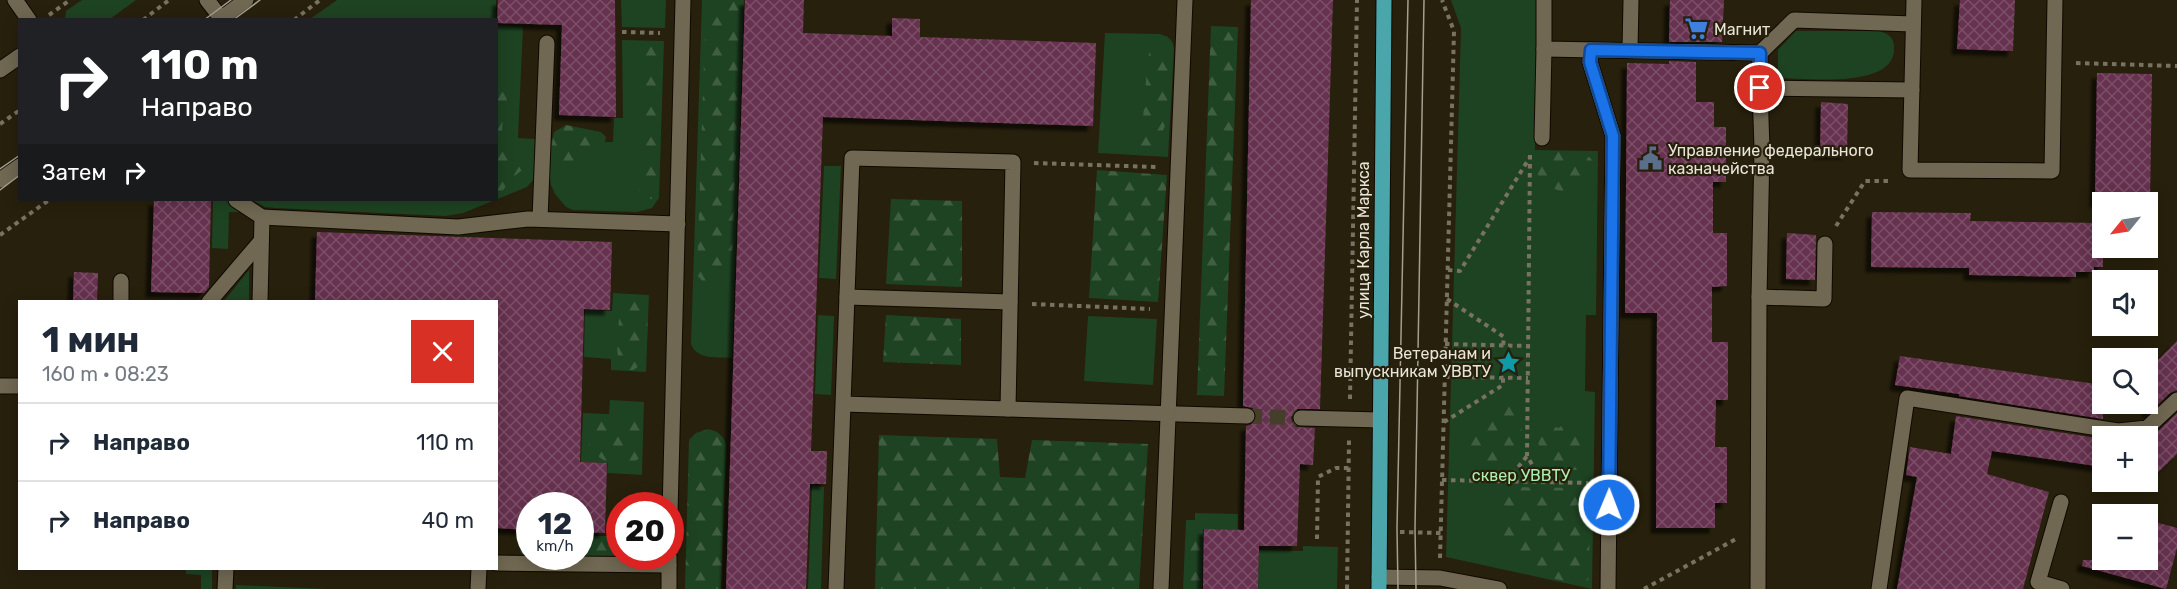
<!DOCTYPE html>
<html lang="ru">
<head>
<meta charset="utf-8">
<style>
	:root { --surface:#fff; --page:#f2f2f3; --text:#1f2937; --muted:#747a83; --line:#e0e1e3 }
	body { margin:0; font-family:Rubik,sans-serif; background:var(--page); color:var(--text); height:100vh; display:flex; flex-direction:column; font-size:22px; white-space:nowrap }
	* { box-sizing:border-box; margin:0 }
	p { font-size:20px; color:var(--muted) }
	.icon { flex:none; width:33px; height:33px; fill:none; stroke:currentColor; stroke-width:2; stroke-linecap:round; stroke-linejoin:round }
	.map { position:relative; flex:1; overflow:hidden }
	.details { position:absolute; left:18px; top:300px; width:480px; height:270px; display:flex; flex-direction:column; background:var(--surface); border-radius:0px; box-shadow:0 3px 15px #0003 }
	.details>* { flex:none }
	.top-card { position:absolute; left:18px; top:18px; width:480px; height:183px; border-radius:0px; box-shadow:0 3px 15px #0003; background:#202124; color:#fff; overflow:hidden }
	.needle { width:39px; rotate:240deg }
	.controls { position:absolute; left:2092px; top:192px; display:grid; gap:12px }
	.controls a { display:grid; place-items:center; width:66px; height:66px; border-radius:0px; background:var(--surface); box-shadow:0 3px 15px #0003; font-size:30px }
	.speed { position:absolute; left:516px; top:492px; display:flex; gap:12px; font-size:30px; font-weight:700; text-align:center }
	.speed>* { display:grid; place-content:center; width:78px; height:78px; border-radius:50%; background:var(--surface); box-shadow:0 3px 15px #0003; line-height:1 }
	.speed small { font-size:15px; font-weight:400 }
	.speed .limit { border:9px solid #d22; background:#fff; color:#111 }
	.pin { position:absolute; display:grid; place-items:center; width:51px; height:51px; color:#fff; margin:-26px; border:3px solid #fff; border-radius:50%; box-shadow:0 2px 6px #0007 }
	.me { position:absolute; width:66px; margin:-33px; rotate:1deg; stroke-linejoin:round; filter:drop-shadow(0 0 4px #0008) }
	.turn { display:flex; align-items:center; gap:21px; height:126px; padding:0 24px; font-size:27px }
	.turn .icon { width:78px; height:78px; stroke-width:2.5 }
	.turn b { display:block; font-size:42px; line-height:51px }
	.then { display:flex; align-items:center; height:57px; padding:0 24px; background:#0003; gap:12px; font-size:22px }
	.round { display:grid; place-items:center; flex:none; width:63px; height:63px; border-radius:0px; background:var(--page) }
	.headline { display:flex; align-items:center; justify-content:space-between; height:102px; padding:0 24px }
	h1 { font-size:36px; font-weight:700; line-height:45px }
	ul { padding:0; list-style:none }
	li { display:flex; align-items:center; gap:18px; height:78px; padding:0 24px; border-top:2px solid var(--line) }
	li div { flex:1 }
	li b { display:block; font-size:22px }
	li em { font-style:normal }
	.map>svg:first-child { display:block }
</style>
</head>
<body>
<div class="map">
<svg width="2177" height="589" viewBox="0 0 2177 589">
	<defs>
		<pattern id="forest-firs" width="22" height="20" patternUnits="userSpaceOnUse" patternTransform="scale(1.5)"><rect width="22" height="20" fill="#1e4322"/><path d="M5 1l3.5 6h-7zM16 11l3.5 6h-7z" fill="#3f5e42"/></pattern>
		<pattern id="building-cross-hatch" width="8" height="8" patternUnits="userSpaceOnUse" patternTransform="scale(1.5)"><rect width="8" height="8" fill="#66334f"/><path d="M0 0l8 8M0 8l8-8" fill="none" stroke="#7c5068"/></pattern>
		<filter id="shadow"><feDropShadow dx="-5.5" dy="5.5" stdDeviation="1.5" flood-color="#0009"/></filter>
	</defs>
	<rect width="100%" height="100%" fill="#27200c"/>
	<g fill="#1e4322">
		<polygon points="82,0 136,0 110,19 65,19 66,11"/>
		<polygon points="337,0 496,0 496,19 310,19"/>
		<polygon points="621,0 666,0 665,28 622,27"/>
		<path d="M702,0H744L732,358C717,357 697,360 691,344Z"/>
		<polygon points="1451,0 1537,0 1535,150 1598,151 1596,315 1586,315 1585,391 1595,392 1592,589 1446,557 1461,28"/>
		<polygon points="497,25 523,27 518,138 535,139 534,179 527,187 463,213 446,216 275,208 265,207 252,200 496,200"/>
		<path d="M1796,31H1880C1888,34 1894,37 1894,47C1897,90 1804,78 1778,78V50Z"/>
		<path d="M1105,33L1160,34C1170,37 1173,40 1174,50L1168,157L1098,153Z"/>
		<polygon points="622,40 664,41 659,198 652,208 637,212 573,210 566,207 555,194 551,185 549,174 550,141 613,142 614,118 623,118"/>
		<polygon points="824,166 841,166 836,279 819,278"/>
		<polygon points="213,200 230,200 240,212 229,212 228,249 212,248"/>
		<polygon points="249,270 249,301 224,301"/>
		<polygon points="613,293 649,295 646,372 611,370 611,359 584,357 585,310 612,311"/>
		<polygon points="818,315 834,316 831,395 815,394"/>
		<polygon points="1088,316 1157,319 1153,385 1084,381"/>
		<polygon points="610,400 644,402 642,475 607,473 608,463 581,462 583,413 609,414"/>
		<polygon points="812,486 824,487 821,589 808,589"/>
		<polygon points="1195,513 1238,514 1238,530 1203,529 1202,589 1183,589 1186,520 1195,520"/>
		<polygon points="1303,546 1338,547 1337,589 1258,589 1259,550 1303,551"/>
		<polygon points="186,569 212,570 212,589 201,589 201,575 186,574"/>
		<polygon points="236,585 327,589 236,589"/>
	</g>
	<g fill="url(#forest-firs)">
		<path d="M706,0H739L741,6L732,267C728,281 719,288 705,284L697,275Z"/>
		<polygon points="1211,26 1238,27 1224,396 1197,395"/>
		<polygon points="657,43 662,47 662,51 658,194 654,199 646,199 639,193 645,52 649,45"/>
		<path d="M1160,44L1167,46L1170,56L1166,123L1155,150C1148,154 1141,154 1135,149L1133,141L1143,118L1148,56L1152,48Z"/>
		<path d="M497,79L503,83C514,102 497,119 504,138C511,146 536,155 523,169C519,173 515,175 512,178C506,185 504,191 497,196Z"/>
		<path d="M566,125L601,132L606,137L604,146C595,153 567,168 556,164C551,155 551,143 554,132Z"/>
		<path d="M1550,152C1560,152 1573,151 1583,154C1613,164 1582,215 1543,181C1535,174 1535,166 1541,157Z"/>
		<polygon points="1097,170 1167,175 1158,302 1089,298"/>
		<polygon points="891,199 962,201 962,287 886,284"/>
		<path d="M629,295L643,296C650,308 652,380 625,369C621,367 618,363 618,358C616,342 619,324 620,307L621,301Z"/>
		<polygon points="886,315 961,319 961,365 883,362"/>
		<path d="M1507,401L1516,403C1522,413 1522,427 1521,439C1520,450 1512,466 1499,468C1495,468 1489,466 1486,464C1481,463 1477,462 1473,458C1455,434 1488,410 1507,401Z"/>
		<path d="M634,406L641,408L643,414L641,455C627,480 572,453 593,427C602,416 613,422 623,416C628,413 629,409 634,406Z"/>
		<polygon points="1569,417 1577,420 1586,431 1584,466 1579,470 1553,470 1540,453 1536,426 1539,423 1559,428"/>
		<path d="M708,429C718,431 724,436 726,445L721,589H685L689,440L696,433Z"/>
		<polygon points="879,435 997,439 1000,477 1025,478 1032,440 1148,444 1139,589 875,589"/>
		<polygon points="1516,487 1580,488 1589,491 1591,500 1588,583 1581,585 1535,574 1529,570 1521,553 1503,537 1498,528 1498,513 1501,496 1508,489"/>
		<path d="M1197,529L1202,535L1201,589H1185C1186,574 1182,535 1197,529Z"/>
		<polygon points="581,536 619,536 620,556 650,557 647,558 527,558 520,552 521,543 529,538 530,556 580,556"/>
	</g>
	<g fill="url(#building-cross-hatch)" filter="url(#shadow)">
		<polygon points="498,0 615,0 616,117 559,115 562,25 497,23"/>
		<polygon points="745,0 804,0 803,33 892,36 892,18 920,19 920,37 1096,43 1093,126 823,117 811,451 827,451 826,484 810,484 806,589 726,589"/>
		<polygon points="1251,0 1333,0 1320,409 1297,409 1291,417 1292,422 1296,427 1315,428 1313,465 1300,464 1297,546 1259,546 1258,589 1203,589 1204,529 1244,530 1246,426 1252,424 1257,417 1253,408 1243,406"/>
		<polygon points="1670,0 1724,0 1722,42 1669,42"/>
		<polygon points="1960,0 2015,0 2013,51 1957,49"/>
		<polygon points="1669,61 1696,62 1696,102 1714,102 1714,127 1726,127 1726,182 1713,182 1713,233 1727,233 1727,286 1712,287 1712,342 1728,342 1728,400 1716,400 1715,447 1727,447 1727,503 1715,503 1715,528 1656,528 1657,313 1625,313 1627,63 1669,64"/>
		<polygon points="2097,73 2152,74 2150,202 2095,202"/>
		<polygon points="1821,102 1848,104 1847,154 1820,154"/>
		<polygon points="154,200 211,200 209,287 204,293 151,292"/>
		<polygon points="1872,212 1971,213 1970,221 2103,223 2103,267 2094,267 2094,272 2076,272 2076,277 1969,275 1969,268 1871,267"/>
		<polygon points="317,232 612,242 610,310 584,309 580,462 607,463 605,533 580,532 580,506 530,506 530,530 496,528 496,302 315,302"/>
		<polygon points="1787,233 1816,235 1815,280 1786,279"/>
		<polygon points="74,272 98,273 97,302 73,302"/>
		<polygon points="2177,341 2177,390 2170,393 2148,414 2148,370"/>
		<polygon points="1900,356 2103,385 2103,419 1959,396 1959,394 1895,385"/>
		<polygon points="2177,413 2177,454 2148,482 2148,438 2154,435"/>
		<polygon points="1956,416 2103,439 2103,467 1992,451 1987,474 2049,492 2023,589 1897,589 1917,477 1906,475 1910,447 1951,454"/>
		<polygon points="2148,520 2177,528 2177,548 2166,589 2082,566 2083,560 2148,560"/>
	</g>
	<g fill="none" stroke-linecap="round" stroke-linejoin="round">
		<polyline stroke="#443e2b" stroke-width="15" stroke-dasharray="15 8" stroke-linecap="butt" points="1247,416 1301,418"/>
		<defs>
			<g id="minor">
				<polyline points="15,0 29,20"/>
				<polyline points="207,0 221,18"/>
				<polyline points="1544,0 1544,49 1760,53 1760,88 1912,90"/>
				<polyline points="1914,0 1910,170 2052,171 2055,0"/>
				<polyline points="219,20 246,0"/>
				<polyline points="1591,50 1590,62 1613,136 1608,589"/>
				<polyline points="1630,50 1631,0"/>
				<polyline points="1760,53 1794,20 1913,24"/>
				<polyline points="0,70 20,56"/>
				<polyline points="1542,138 1544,49"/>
				<polyline points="0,180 20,166"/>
				<polyline points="236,200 262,217 260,302"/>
				<polyline points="262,217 458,227 528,219 678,224"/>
				<polyline points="540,219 547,43"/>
				<polyline points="847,297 1010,302"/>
				<polyline points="1759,297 1824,299 1825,244"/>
				<polyline points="121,302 121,281"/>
				<polyline points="209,302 261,241"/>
				<polyline points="0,386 20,386"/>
				<polyline points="1008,409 1247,416"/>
				<polyline points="1301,418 1380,420"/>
				<polyline points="2061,502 2038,582 2062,589"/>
				<polyline points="670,513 683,0"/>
				<polyline points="496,563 669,565"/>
				<polyline points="1379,577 1440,578 1499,589"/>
				<polyline points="225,589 226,568"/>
				<polyline points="478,589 479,568"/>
				<polyline points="669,589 669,556"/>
				<polyline points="836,589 843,404 1008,409 1013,162 852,158 843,404"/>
				<polyline points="1161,589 1185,0"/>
				<polyline points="1758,589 1759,297 1762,149 1760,88"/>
				<polyline points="1879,589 1907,398 2118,431 2147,428 2177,400"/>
			</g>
			<polyline id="major" points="1379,589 1384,0"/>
		</defs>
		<use href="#minor" stroke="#100900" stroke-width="17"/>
		<use href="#major" stroke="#100900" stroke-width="17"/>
		<g stroke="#787262" stroke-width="4" stroke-dasharray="4.5 4.5" stroke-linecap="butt">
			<polyline points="49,15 70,0"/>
			<polyline points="143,20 169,0"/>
			<polyline points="294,20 320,0"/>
			<polyline points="622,32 660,33"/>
			<polyline points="2076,63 2177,66"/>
			<polyline points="0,124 20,110"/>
			<polyline points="1530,155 1527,456 1543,483"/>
			<polyline points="1034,163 1156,167"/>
			<polyline points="1836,226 1865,181 1891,181"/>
			<polyline points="0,235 49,200"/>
			<polyline points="1448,270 1460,271 1530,157"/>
			<polyline points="1447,299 1504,337 1503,346"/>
			<polyline points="1032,304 1150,309"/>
			<polyline points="1445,344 1528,346"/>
			<polyline points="1445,377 1528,378"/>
			<polyline points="1350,399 1357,0"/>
			<polyline points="1444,422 1503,385 1503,378"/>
			<polyline points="1442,480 1588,483"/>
			<polyline points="1507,481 1527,456"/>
			<polyline points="1400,532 1441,533"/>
			<polyline points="1317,539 1318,477 1336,468 1349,468"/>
			<polyline points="1440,558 1454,31 1442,0"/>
			<polyline points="1347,589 1349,440"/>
			<polyline points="1644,589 1736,539"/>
		</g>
		<use href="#minor" stroke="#706852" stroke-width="15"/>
		<use href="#major" stroke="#4ba6ac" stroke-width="15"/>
		<g stroke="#a49f90" stroke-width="1.5">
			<polyline points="204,20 231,0"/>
			<polyline points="233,20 260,0"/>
			<polyline points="0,169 20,155"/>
			<polyline points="0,190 20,175"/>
			<polyline points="1398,589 1397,528 1408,0"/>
			<polyline points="1416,589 1415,528 1424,0"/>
		</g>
	</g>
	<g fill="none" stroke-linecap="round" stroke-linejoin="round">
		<defs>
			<polyline id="route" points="1609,505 1613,136 1590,62 1591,50 1760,53 1760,88"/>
		</defs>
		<use href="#route" stroke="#114b97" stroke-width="15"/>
		<use href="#route" stroke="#1a73e8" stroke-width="10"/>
	</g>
	<defs>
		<symbol id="supermarket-bare" viewBox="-9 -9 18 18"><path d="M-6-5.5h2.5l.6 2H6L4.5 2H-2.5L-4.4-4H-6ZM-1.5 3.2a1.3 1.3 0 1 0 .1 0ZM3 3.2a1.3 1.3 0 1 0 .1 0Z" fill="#3f7fe0" stroke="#27200c" stroke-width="2.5" paint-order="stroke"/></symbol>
		<symbol id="civic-bare" viewBox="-9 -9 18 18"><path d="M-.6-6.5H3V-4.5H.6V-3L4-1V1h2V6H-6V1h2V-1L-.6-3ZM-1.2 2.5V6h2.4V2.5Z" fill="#5c6f8a" stroke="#27200c" stroke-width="2.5" paint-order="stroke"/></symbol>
		<symbol id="sight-bare" viewBox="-9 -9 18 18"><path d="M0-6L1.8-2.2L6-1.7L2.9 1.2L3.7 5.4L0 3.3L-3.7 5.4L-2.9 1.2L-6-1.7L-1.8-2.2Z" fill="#0f9aa8" stroke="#27200c" stroke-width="2.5" paint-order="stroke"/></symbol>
	</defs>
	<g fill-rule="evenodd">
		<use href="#supermarket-bare" x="1680" y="12" width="33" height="33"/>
		<use href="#civic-bare" x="1634" y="142" width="33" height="33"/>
		<use href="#sight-bare" x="1492" y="346" width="33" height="33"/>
	</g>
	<g text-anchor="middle" stroke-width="4.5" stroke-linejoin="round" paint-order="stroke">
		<g font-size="16" fill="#eae5d9" stroke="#27200c" text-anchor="start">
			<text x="1714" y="35">Магнит</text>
			<text x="1668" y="156">Управление федерального<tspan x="1668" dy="18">казначейства</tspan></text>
			<text x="1491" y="359" text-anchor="end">Ветеранам и<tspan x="1491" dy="18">выпускникам УВВТУ</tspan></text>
		</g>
		<g font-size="16" fill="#eae5d9" stroke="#27200c">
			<text transform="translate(1363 240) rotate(-90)" y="6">улица Карла Маркса</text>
		</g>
		<g font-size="16" fill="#acf0b0" stroke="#27200c">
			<text x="1521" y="481">сквер УВВТУ</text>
		</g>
	</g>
</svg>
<div class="controls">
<a><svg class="needle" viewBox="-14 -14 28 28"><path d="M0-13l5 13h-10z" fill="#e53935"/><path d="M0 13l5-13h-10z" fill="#747a83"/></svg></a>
<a><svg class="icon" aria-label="sound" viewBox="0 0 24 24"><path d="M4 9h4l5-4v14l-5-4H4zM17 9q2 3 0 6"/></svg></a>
<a><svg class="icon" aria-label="search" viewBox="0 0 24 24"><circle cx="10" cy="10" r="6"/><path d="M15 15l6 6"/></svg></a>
<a>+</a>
<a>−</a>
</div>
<div class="speed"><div>12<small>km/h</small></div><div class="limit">20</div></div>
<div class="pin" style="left:1760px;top:88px;background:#d93025"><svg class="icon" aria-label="arrive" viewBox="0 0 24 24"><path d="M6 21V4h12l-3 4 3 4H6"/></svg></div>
<svg class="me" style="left:1609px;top:505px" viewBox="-20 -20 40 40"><circle r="17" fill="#1a73e8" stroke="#fff" stroke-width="3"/><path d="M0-11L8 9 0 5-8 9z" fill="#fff"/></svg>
<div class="top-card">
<div class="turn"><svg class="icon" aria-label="right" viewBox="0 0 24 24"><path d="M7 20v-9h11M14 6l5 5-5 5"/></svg><div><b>110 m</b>Направо</div></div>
<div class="then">Затем<svg class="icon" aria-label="right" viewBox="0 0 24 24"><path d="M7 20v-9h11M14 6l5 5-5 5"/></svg></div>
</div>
<section class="details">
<div class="headline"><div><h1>1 мин</h1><p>160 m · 08:23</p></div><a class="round" style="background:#d93025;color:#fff"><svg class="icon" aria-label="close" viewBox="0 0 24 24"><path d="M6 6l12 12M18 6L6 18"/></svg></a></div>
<ul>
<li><svg class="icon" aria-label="right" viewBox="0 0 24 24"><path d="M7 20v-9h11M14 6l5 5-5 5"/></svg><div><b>Направо</b></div><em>110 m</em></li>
<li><svg class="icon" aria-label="right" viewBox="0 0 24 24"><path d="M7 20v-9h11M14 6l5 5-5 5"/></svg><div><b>Направо</b></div><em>40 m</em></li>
</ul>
</section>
</div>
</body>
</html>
